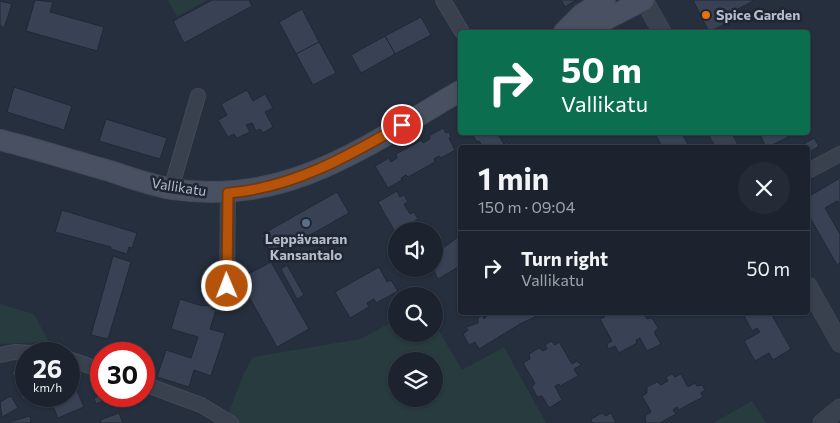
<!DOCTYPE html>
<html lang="en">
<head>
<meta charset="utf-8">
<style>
	:root { --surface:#1c232e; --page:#252b36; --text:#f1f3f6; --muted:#a0a4aa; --line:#3a404a }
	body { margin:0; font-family:Commissioner,sans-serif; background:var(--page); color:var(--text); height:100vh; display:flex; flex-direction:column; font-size:19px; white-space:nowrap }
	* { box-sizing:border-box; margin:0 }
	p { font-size:16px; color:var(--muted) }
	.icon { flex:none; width:28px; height:28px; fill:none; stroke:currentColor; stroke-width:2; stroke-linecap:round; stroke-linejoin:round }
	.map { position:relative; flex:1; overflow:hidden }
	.side { position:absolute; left:458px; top:145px; width:352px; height:170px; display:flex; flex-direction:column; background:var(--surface); border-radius:5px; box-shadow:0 1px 4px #0004,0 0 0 1px var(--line) }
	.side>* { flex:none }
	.banner { position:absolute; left:458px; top:30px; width:352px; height:105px; border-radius:5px; box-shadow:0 1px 4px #0004,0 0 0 1px var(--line); background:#0b6e4f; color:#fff; overflow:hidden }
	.tools { position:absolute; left:388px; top:222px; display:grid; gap:10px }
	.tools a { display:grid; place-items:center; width:55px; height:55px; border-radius:50%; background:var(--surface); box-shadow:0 1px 4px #0004,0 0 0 1px var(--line); font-size:25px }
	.speed { position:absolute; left:15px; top:342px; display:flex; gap:10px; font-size:25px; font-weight:700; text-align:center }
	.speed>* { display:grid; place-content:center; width:65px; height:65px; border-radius:50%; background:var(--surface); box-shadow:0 1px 4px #0004,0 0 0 1px var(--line); line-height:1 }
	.speed small { font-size:12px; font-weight:400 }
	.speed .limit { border:8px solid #d22; background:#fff; color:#111 }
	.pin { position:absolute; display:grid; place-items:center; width:42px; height:42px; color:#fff; margin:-21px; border:2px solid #fff; border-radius:50%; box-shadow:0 1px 5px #0007 }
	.me { position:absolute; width:55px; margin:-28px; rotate:359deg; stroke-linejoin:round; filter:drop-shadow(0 0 4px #0008) }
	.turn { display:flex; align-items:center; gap:18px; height:105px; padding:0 20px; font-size:22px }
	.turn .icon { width:65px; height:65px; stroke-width:2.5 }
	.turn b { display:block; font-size:35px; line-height:42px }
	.round { display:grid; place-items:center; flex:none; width:52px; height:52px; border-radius:26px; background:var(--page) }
	.headline { display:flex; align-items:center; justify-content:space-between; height:85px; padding:0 20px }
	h1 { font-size:30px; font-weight:700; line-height:38px }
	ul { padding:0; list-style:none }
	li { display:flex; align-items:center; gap:15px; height:75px; padding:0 20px; border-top:1px solid var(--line) }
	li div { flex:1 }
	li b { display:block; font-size:19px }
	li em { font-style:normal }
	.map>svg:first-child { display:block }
</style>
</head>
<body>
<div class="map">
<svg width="840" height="423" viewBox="0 0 840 423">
	<rect width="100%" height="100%" fill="#262f3e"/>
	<g fill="#283b3f" fill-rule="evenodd">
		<polygon points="168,0 208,0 177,17"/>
		<polygon points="0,304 34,314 49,342 0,344"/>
		<path d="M396,320V334H434V322L462,370L504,347L546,423H235L227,417L244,373L253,357L360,339ZM396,361H434V399H396Z"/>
		<polygon points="752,401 766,423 713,423"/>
	</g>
	<g fill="#384254" stroke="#212835">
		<polygon points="35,0 53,2 50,12 104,27 97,51 26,31"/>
		<polygon points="212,0 249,0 252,6 184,43 173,21"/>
		<polygon points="561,0 576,0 565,7"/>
		<polygon points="693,0 752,0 753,1 738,9 740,12 725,20 727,23 709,32"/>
		<polygon points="0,1 12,4 4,28 0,26"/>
		<polygon points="302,9 319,42 296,54 279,22"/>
		<polygon points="421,17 431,35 395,54 385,36"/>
		<polygon points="385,36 395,54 361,73 351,55"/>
		<polygon points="319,42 336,73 313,85 296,54"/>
		<polygon points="14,87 72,106 64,130 7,112"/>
		<polygon points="247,90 253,101 265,94 273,108 265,112 273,127 263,133 260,129 256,131 252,123 246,125 250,132 237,138 234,134 228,137 218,120 227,115 221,104"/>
		<polygon points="106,119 167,138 160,159 99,141"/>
		<polygon points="443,128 446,133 449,132 451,137 449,138 455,150 441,158 439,156 434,159 435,162 408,177 406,175 401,178 402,180 388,188 375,166 389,158 391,162 397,158 396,154 422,140 423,143 430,139 429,136"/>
		<polygon points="471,132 501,132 498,135 504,144 507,142 510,148 480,148 482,146 479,141 477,142"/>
		<polygon points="654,132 681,132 690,148 663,148"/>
		<polygon points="759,132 786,132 788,137 766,148"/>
		<polygon points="814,138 819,146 808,153 808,148 797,148"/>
		<polygon points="840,178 840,203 837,201 825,208 840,234 840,263 837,265 808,214 808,197"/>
		<polygon points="397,191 400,197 404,195 408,202 404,204 410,214 414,212 418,219 395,232 378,202"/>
		<polygon points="337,192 349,213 273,256 261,235"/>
		<polygon points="62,210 137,233 132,248 129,247 127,254 111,249 111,247 55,232"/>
		<polygon points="458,237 460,238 460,266 438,279 434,271 428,275 425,269 434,269 434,254 437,252 437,247 441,245 443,248"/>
		<polygon points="113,256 131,262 108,339 91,335"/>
		<polygon points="271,262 309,329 277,347 239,279"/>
		<polygon points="287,265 304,295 297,299 281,269"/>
		<polygon points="379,267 387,282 391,280 398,291 376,303 374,299 367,303 369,307 350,318 335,292"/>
		<polygon points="180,299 202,306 211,305 212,309 216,310 210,329 225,333 211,376 194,370 189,387 157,377 166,350 191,358 198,337 171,329"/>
		<polygon points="535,312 537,316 520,324 479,349 475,342 469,345 463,334 468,330 466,327 478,323 478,318 482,315 484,319 491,312"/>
		<polygon points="603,312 643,312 647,319 652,318 658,328 654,332 661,344 647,351 640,338 636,340 637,343 619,353 615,346 608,349 607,344 612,341 600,319 605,317"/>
		<polygon points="742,312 770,312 791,349 773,360 769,353 755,361 744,341 760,332 757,328 752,331"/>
		<polygon points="551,341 555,345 559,342 572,364 577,361 581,365 574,369 578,376 560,386 559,384 555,386 562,400 549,408 542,396 537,397 532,387 535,383 523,363 530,359 529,354 539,348 543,351 547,349 545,345"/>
		<polygon points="26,366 26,396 33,396 23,400 12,372"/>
		<polygon points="672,374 675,377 681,374 688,387 695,383 697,386 702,385 705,390 701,393 703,397 678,410 677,407 673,410 676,414 660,423 646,423 645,416 651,412 642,396 647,393 647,387 657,382 661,385 668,381 666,377"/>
		<polygon points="74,384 84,407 58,418 49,396 69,396 69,386"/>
		<polygon points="101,395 101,396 112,398 96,404 94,398"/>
		<polygon points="11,396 18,408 2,417 0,402"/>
		<polygon points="119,413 123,423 101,423 100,420"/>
		<polygon points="602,413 606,416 611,413 616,423 592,423 591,419"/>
		<polygon points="30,416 31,423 9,423 9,422"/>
	</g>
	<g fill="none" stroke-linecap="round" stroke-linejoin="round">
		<defs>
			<g id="minor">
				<polyline points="443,0 462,32"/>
				<polyline points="808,171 840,154"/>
				<polyline points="171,189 198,96"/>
				<polyline points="227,286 228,193"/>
				<polyline points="0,355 14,352 54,354"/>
				<polyline points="69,359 101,370"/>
				<polyline points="144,384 201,405 231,423"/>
			</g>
			<g id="tertiary">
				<polyline points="644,0 662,32"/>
				<polyline points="719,132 728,148"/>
				<polyline points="808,286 840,343"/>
				<polyline points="822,423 840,408"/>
			</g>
			<g id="secondary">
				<polyline points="564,32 582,14 605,0"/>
				<polyline points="569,32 591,27 644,0"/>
				<path d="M0,140C37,149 73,161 110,171C130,178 151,185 172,189C287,207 366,146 460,91"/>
			</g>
		</defs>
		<use href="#minor" stroke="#434a57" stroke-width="16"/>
		<use href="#tertiary" stroke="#434a57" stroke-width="19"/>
		<use href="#secondary" stroke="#434a57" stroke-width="22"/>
		<use href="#minor" stroke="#3a414e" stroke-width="14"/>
		<use href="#tertiary" stroke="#3a414e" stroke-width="18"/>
		<use href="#secondary" stroke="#485061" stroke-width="20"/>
	</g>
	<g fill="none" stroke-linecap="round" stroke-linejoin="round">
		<defs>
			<path id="route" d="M227,286L228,193C292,188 347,157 402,125"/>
		</defs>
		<use href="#route" stroke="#753606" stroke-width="12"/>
		<use href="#route" stroke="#b45309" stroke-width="9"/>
	</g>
	<circle fill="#e8710a" stroke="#1f2633" stroke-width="2" cx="706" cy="15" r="5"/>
	<circle fill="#5c6f8a" stroke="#1f2633" stroke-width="2" cx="306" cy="223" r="5"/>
	<g text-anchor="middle" stroke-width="5" stroke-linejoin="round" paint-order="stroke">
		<g font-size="14" font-weight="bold" fill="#b6bcc9" stroke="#1f2633" text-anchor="start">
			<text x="716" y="20">Spice Garden</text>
			<text x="306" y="244" text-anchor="middle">Leppävaaran<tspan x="306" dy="16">Kansantalo</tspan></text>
		</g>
		<g font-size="14" fill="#b6bcc9" stroke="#1f2633">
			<text transform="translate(179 187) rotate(9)" y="5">Vallikatu</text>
		</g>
	</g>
</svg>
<div class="tools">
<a><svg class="icon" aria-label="sound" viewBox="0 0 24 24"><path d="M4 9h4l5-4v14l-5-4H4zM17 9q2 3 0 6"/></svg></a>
<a><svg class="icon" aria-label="search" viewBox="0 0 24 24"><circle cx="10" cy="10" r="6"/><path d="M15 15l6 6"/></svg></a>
<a><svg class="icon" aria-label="layers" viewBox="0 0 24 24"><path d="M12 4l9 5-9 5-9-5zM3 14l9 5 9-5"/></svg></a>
</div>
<div class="speed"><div>26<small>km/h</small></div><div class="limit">30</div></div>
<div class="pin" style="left:402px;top:125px;background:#d93025"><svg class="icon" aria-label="arrive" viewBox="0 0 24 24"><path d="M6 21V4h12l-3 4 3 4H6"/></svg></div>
<svg class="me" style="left:227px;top:286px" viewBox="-20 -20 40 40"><circle r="17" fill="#b45309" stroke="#fff" stroke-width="3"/><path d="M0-11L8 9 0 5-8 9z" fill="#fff"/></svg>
<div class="banner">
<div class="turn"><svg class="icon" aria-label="right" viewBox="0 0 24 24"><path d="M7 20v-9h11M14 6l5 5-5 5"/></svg><div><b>50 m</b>Vallikatu</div></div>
</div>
<section class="side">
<div class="headline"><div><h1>1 min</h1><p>150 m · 09:04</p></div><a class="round"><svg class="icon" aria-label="close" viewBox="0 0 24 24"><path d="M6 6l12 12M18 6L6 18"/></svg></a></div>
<ul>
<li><svg class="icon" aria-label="right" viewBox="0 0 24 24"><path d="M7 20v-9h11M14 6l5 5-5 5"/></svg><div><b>Turn right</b><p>Vallikatu</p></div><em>50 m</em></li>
</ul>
</section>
</div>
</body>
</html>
